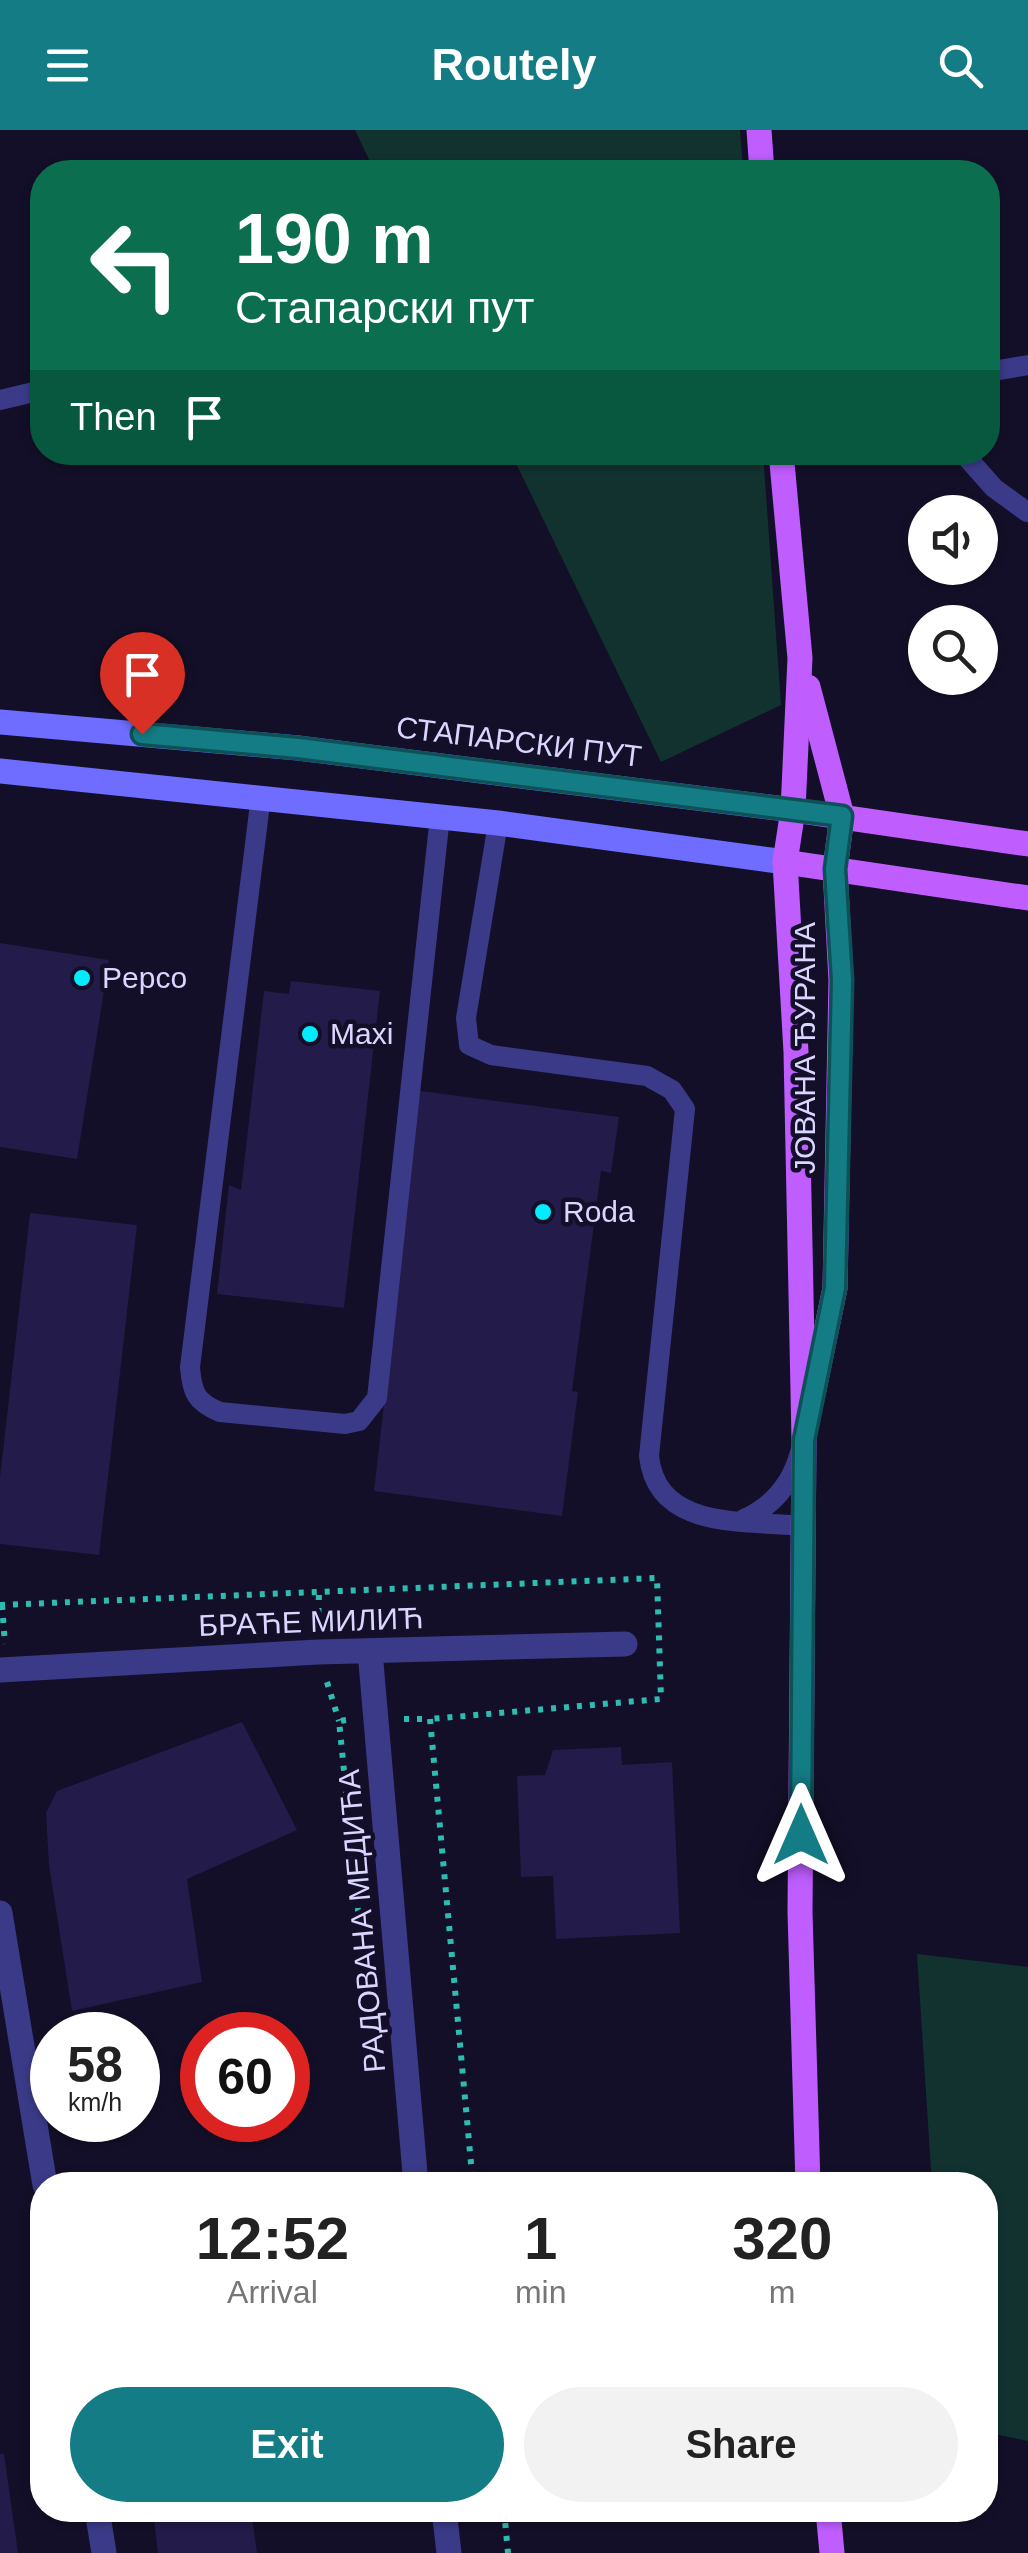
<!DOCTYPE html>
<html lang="en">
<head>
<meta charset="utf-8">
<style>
	:root { --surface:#fff; --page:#f2f2f2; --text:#222; --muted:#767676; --accent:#147c85 }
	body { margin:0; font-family:Helvetica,sans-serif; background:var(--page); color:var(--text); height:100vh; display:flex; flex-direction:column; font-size:38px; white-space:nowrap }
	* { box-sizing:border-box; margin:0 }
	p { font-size:32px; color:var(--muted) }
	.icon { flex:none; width:55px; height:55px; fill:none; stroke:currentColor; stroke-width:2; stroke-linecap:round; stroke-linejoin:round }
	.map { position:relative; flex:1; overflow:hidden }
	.details { position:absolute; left:30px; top:2042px; width:968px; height:350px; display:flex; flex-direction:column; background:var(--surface); border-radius:40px; box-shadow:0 2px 8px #0004 }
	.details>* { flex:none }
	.top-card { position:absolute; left:30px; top:30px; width:970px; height:305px; border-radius:40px; box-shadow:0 2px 8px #0004; background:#0b6e4f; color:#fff; overflow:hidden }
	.buttons { position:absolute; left:908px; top:365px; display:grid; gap:20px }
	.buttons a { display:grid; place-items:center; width:90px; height:90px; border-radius:50%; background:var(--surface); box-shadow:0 2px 8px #0004; font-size:50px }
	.speed { position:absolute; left:30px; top:1882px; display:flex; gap:20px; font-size:50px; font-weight:700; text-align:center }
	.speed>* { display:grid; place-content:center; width:130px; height:130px; border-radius:50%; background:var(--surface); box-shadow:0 2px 8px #0004; line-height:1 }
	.speed small { font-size:25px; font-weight:400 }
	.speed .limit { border:15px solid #d22; background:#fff; color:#111 }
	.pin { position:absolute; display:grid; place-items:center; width:85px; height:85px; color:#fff; margin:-102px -42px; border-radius:50% 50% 50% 0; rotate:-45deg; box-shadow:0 0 10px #0007 }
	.pin .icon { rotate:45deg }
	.me { position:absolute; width:110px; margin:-55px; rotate:0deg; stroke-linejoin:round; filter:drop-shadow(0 0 8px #0008) }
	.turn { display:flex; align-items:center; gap:35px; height:210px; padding:0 40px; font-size:45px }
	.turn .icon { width:130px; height:130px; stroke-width:2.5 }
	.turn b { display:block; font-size:70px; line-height:85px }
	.then { display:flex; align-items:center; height:95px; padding:0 40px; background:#0003; gap:20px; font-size:38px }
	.eta { display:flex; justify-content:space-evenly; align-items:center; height:170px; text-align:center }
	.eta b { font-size:60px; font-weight:700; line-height:70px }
	.action { display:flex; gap:20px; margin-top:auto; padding:20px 40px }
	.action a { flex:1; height:115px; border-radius:60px; background:var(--accent); color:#fff; font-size:40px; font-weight:700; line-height:115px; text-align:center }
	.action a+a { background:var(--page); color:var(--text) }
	header { display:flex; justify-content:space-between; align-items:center; height:130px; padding:0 40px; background:var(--accent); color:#fff; font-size:45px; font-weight:700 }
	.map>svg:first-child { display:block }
</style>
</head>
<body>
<header><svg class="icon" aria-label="menu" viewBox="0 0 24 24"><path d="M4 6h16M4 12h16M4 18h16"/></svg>Routely<svg class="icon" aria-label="search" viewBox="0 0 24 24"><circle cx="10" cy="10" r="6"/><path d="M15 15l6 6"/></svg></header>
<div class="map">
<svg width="1028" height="2423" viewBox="0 0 1028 2423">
	<rect width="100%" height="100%" fill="#130f28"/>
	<g fill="#123230">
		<polygon points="355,0 740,0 743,42 375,42"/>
		<polygon points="511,323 763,323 781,575 661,632"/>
		<polygon points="917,1824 1028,1837 1028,2311 985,2302 985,2055 932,2055"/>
	</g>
	<g fill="#231b49">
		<polygon points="0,813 109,830 77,1029 0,1017"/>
		<polygon points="291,851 380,861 344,1178 217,1164 229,1055 241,1060 264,861 289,864"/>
		<polygon points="420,961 619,987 611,1043 601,1041 572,1261 578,1262 562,1386 374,1361"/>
		<polygon points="30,1083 137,1095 99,1425 0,1414 0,1348"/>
		<polygon points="242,1592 297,1700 187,1749 202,1852 72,1881 49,1735 46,1683 57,1661"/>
		<polygon points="621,1617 622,1635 672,1632 680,1803 556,1809 553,1746 521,1747 517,1646 545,1645 553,1620"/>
		<polygon points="0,2324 4,2324 18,2423 0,2423"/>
		<polygon points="153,2380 251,2380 257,2423 158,2423"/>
	</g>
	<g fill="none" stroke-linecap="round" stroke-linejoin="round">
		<g stroke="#2ebcb0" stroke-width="6" stroke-dasharray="5 8" stroke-linecap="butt">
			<polyline points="0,1475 657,1448 661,1569 430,1589"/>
			<polyline points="2,1475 5,1514"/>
			<polyline points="318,1496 319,1462"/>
			<polyline points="327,1552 339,1591"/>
			<polyline points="404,1589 430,1589 473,2055"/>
			<polyline points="346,1590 339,1591 363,1830"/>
			<polyline points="504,2380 508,2423"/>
		</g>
		<g stroke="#3b3a88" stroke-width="20">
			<polyline points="988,242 1028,235"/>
			<polyline points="0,270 42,260"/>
			<polyline points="962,322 994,358 1027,382"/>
			<path d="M261,666L190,1237C192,1263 196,1272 220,1282L345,1294L359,1291L377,1268L440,686"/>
			<path d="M498,693L466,888L469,915L491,925L647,946L672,960L685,979L649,1326C657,1401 745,1390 803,1396"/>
			<path d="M744,1389C773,1376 792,1353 800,1322"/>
		</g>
		<g stroke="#3b3a88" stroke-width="25">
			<polyline points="370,1521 416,2055"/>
			<polyline points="0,1540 318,1522 625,1514"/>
			<polyline points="0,1783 45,2055"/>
			<polyline points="97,2380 104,2423"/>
			<polyline points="444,2380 449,2423"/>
		</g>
		<g stroke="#6e6dff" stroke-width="25">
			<polyline points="0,592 298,618 793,680"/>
			<polyline points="0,641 498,693 785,732"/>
		</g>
		<g stroke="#bf5dff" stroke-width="25">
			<polyline points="759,0 762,42"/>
			<polyline points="781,322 800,528 793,680 785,732 796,922 804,1310 800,1782 808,2055"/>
			<polyline points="808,557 842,686 835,739 841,850 835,1158 813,1264"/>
			<polyline points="793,680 1028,714"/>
			<polyline points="785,732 1028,768"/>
			<polyline points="828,2380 832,2423"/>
		</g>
	</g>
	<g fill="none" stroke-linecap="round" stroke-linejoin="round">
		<defs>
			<polyline id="route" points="142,604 298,618 842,686 835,739 842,850 835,1158 804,1310 801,1705"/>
		</defs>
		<use href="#route" stroke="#0d5156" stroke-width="25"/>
		<use href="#route" stroke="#147c85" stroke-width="18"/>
	</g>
	<g fill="#02ebff" stroke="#130f28" stroke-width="4">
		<circle cx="82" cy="848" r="10"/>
		<circle cx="310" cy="904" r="10"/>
		<circle cx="543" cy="1082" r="10"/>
	</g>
	<g text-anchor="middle" stroke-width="9" stroke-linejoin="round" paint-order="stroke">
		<g font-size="30" fill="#dad6ff" stroke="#130f28">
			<text transform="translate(519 612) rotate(7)" y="10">СТАПАРСКИ ПУТ</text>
			<text transform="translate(805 918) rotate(-90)" y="10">ЈОВАНА ЂУРАНА</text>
			<text transform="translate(311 1492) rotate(-2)" y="10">БРАЋЕ МИЛИЋ</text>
			<text transform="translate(362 1791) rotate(-95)" y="10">РАДОВАНА МЕДИЋА</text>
		</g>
		<g font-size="30" fill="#dad6ff" stroke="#130f28" text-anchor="start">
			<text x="102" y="858">Pepco</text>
			<text x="330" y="914">Maxi</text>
			<text x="563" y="1092">Roda</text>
		</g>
	</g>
</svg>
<div class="buttons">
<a><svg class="icon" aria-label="sound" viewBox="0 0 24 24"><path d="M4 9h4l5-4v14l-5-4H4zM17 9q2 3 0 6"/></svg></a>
<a><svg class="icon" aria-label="search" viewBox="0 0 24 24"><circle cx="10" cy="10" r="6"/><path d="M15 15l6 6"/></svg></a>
</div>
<div class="speed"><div>58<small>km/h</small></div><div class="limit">60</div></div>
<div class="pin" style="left:142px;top:604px;background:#d93025"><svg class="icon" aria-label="arrive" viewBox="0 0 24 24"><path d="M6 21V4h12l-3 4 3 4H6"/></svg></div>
<svg class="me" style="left:801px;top:1705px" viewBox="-20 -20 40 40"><path d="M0-17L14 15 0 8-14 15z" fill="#147c85" stroke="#fff" stroke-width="4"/></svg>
<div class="top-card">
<div class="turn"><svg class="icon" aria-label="left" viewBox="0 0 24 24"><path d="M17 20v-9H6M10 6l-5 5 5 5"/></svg><div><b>190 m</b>Стапарски пут</div></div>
<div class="then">Then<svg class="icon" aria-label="arrive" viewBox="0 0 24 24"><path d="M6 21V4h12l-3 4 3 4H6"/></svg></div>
</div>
<section class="details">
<div class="eta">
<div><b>12:52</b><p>Arrival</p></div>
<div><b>1</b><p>min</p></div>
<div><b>320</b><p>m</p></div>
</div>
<div class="action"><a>Exit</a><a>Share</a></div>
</section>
</div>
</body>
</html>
